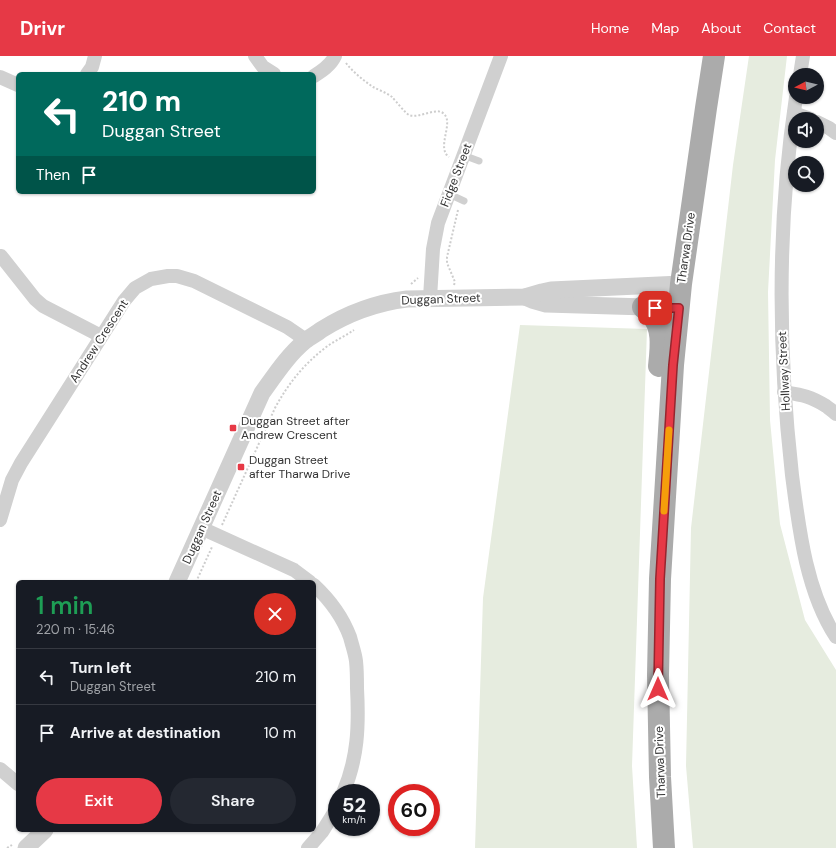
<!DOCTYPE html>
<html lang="en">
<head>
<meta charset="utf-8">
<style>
	:root { --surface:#171b24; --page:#242831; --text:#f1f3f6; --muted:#9ea1a6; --line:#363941; --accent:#e63946 }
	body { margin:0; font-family:"DM Sans",sans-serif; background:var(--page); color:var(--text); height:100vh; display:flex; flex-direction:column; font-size:15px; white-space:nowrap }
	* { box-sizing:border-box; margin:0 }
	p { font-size:13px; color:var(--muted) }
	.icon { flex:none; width:22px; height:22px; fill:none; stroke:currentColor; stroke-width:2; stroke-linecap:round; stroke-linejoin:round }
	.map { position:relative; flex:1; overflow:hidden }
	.details { position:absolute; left:16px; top:524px; width:300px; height:252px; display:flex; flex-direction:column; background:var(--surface); border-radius:6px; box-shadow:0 1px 3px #0004 }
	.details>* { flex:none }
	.hud { position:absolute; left:16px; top:16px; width:300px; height:122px; border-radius:6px; box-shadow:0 1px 3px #0004; background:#00695c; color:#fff; overflow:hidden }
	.needle { width:26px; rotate:263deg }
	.buttons { position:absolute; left:788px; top:12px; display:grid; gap:8px }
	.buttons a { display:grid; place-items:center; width:36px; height:36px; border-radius:50%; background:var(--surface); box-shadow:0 1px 3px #0004; font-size:20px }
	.speed { position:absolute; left:328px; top:728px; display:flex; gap:8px; font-size:20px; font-weight:700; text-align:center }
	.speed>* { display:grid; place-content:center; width:52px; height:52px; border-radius:50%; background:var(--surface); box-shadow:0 1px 3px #0004; line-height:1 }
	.speed small { font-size:10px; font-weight:400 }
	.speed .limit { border:6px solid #d22; background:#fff; color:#111 }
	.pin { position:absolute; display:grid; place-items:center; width:34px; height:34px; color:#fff; margin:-17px; border-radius:8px; box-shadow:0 2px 6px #0006 }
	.me { position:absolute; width:44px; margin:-22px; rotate:0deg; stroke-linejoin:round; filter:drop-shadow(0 0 3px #0008) }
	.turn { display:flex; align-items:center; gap:14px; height:84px; padding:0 20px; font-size:18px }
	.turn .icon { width:52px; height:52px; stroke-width:2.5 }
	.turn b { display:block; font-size:28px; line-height:34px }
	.then { display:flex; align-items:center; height:38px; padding:0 20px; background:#0003; gap:8px; font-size:15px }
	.round { display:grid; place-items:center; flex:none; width:42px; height:42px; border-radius:21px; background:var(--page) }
	.headline { display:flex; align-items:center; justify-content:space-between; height:68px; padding:0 20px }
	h1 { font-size:24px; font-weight:600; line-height:30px; color:#1e9e55 }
	.primary-button { display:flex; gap:8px; margin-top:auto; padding:8px 20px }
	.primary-button a { flex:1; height:46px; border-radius:24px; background:var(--accent); color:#fff; font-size:16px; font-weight:600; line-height:46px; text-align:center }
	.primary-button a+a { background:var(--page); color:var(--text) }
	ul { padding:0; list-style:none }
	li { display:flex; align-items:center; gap:12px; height:56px; padding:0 20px; border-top:1px solid var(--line) }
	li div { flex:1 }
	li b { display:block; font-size:15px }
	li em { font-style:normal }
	header { display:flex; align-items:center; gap:24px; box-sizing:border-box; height:56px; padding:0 20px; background:var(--accent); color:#fff }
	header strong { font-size:19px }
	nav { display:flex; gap:22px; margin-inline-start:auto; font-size:14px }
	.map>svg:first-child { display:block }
</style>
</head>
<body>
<header>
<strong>Drivr</strong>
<nav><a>Home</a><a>Map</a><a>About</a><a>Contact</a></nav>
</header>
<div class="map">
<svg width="836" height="792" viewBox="0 0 836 792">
	<rect width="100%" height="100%" fill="#fff"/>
	<g fill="#e6ecdf">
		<polygon points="749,0 787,0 775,104 768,236 770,364 780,468 805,564 836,614 836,792 693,792 686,710 691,472 733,109"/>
		<polygon points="520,269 647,273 632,710 637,792 475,792 483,542"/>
	</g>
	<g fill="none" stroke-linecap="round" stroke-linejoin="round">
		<g stroke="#cdcdcd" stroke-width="2" stroke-dasharray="2 2" stroke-linecap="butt">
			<path d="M346,7C353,16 363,24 373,31C379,34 387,37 392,41C396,45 405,57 409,59C420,63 437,50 444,58C454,67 436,92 449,101"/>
			<polyline points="411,228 418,222"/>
			<polyline points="454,229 455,226 447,207 447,201 458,154"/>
			<path d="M222,469L275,352C288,328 303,309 325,292C334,285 345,280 354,274"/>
			<polyline points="196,526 212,491"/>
			<polyline points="7,792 12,789"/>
		</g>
		<g stroke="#d0d0d0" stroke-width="7">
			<polyline points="463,99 479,105"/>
			<polyline points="449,138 464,145"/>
		</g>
		<g stroke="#d0d0d0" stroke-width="14">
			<polyline points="255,0 263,11 274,18"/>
			<polyline points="87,18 92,11 95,0"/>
			<polyline points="800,19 803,0"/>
			<path d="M314,20C322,15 331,9 335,0"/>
			<polyline points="0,21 18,29"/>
			<path d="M796,41C777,166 778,294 792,419C799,473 806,535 836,581"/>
			<polyline points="794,57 811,63"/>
			<polyline points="817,66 829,72 836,77"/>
			<polyline points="1,200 35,243 43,250 101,280"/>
			<polyline points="430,242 433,193 438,167 501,0"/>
			<path d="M784,336C802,339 810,340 826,350C830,353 833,355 836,358"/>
			<polyline points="0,464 12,424 21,407 124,245 135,232 151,223 168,220 177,220 194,225 287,271 306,284"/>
			<polyline points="201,472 294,514 310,526"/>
			<path d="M314,529C329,543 343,562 350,581C352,589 355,597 356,605C357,614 357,623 357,632C359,670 358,702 343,737"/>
			<polyline points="0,713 18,728"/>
			<polyline points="308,792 322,776 337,752"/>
		</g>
		<g stroke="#d0d0d0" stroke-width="17">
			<polyline points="525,241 532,244 546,248 679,252"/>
			<path d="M177,526L262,337C275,319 288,299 305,285C310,281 316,278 321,274C348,257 374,247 407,243L525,241L542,236L551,234L681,228"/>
			<polyline points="26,792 45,774"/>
		</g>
		<g stroke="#ababab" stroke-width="22">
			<path d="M643,251C645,253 648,255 650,257C664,271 661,292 659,310"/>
			<polyline points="664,792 660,721 658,619 660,523 673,309 681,228 706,52 714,0"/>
		</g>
	</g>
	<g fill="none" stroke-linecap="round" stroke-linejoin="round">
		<defs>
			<polyline id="route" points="655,252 679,252 673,309 660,523 658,633"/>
		</defs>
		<use href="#route" stroke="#96252e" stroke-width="10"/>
		<use href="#route" stroke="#e63946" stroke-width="7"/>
		<polyline stroke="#f59e0b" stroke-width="7" points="664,455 669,374"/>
	</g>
	<g fill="#e63946" stroke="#fff" stroke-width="1.5">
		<rect x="229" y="368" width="8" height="8" rx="2"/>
		<rect x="237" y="407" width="8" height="8" rx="2"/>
	</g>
	<g text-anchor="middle" stroke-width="4" stroke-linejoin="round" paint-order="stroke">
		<g font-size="12" fill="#333" stroke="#fff">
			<text transform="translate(456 119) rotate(-69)" y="4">Fidge Street</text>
			<text transform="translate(686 192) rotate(-82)" y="4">Tharwa Drive</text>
			<text transform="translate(441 243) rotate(-2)" y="4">Duggan Street</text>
			<text transform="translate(99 285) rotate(-57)" y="4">Andrew Crescent</text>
			<text transform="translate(784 315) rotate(-93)" y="4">Hollway Street</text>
			<text transform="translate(202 471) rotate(-66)" y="4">Duggan Street</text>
			<text transform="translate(660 706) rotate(-92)" y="4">Tharwa Drive</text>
		</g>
		<g font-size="12" fill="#333" stroke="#fff" text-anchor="start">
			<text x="241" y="369">Duggan Street after<tspan x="241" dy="14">Andrew Crescent</tspan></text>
			<text x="249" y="408">Duggan Street<tspan x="249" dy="14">after Tharwa Drive</tspan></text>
		</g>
	</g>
</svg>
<div class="buttons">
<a><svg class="needle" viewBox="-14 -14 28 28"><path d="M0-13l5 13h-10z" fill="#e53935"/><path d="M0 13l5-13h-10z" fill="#9ea1a6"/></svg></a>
<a><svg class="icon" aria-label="sound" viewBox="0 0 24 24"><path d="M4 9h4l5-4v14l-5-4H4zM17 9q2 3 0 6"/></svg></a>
<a><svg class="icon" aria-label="search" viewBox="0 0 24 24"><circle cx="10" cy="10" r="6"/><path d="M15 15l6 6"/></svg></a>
</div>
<div class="speed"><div>52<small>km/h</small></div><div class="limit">60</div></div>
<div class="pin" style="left:655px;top:252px;background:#d93025"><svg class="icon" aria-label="arrive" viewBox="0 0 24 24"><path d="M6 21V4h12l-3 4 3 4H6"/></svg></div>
<svg class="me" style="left:658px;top:633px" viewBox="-20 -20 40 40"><path d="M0-17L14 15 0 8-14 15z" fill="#e63946" stroke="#fff" stroke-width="4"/></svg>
<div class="hud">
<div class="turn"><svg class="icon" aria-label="left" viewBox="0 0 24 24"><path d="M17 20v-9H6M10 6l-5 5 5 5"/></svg><div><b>210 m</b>Duggan Street</div></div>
<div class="then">Then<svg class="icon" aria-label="arrive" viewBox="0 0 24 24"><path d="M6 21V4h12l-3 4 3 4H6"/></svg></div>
</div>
<section class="details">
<div class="headline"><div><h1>1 min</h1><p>220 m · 15:46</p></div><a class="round" style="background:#d93025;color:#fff"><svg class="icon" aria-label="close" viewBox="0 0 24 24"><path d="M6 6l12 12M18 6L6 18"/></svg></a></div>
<ul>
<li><svg class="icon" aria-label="left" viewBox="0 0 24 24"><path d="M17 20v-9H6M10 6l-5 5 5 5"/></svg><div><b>Turn left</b><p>Duggan Street</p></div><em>210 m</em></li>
<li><svg class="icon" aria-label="arrive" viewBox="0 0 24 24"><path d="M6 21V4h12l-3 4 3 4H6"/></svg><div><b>Arrive at destination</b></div><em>10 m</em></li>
</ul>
<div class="primary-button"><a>Exit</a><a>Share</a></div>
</section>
</div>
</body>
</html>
